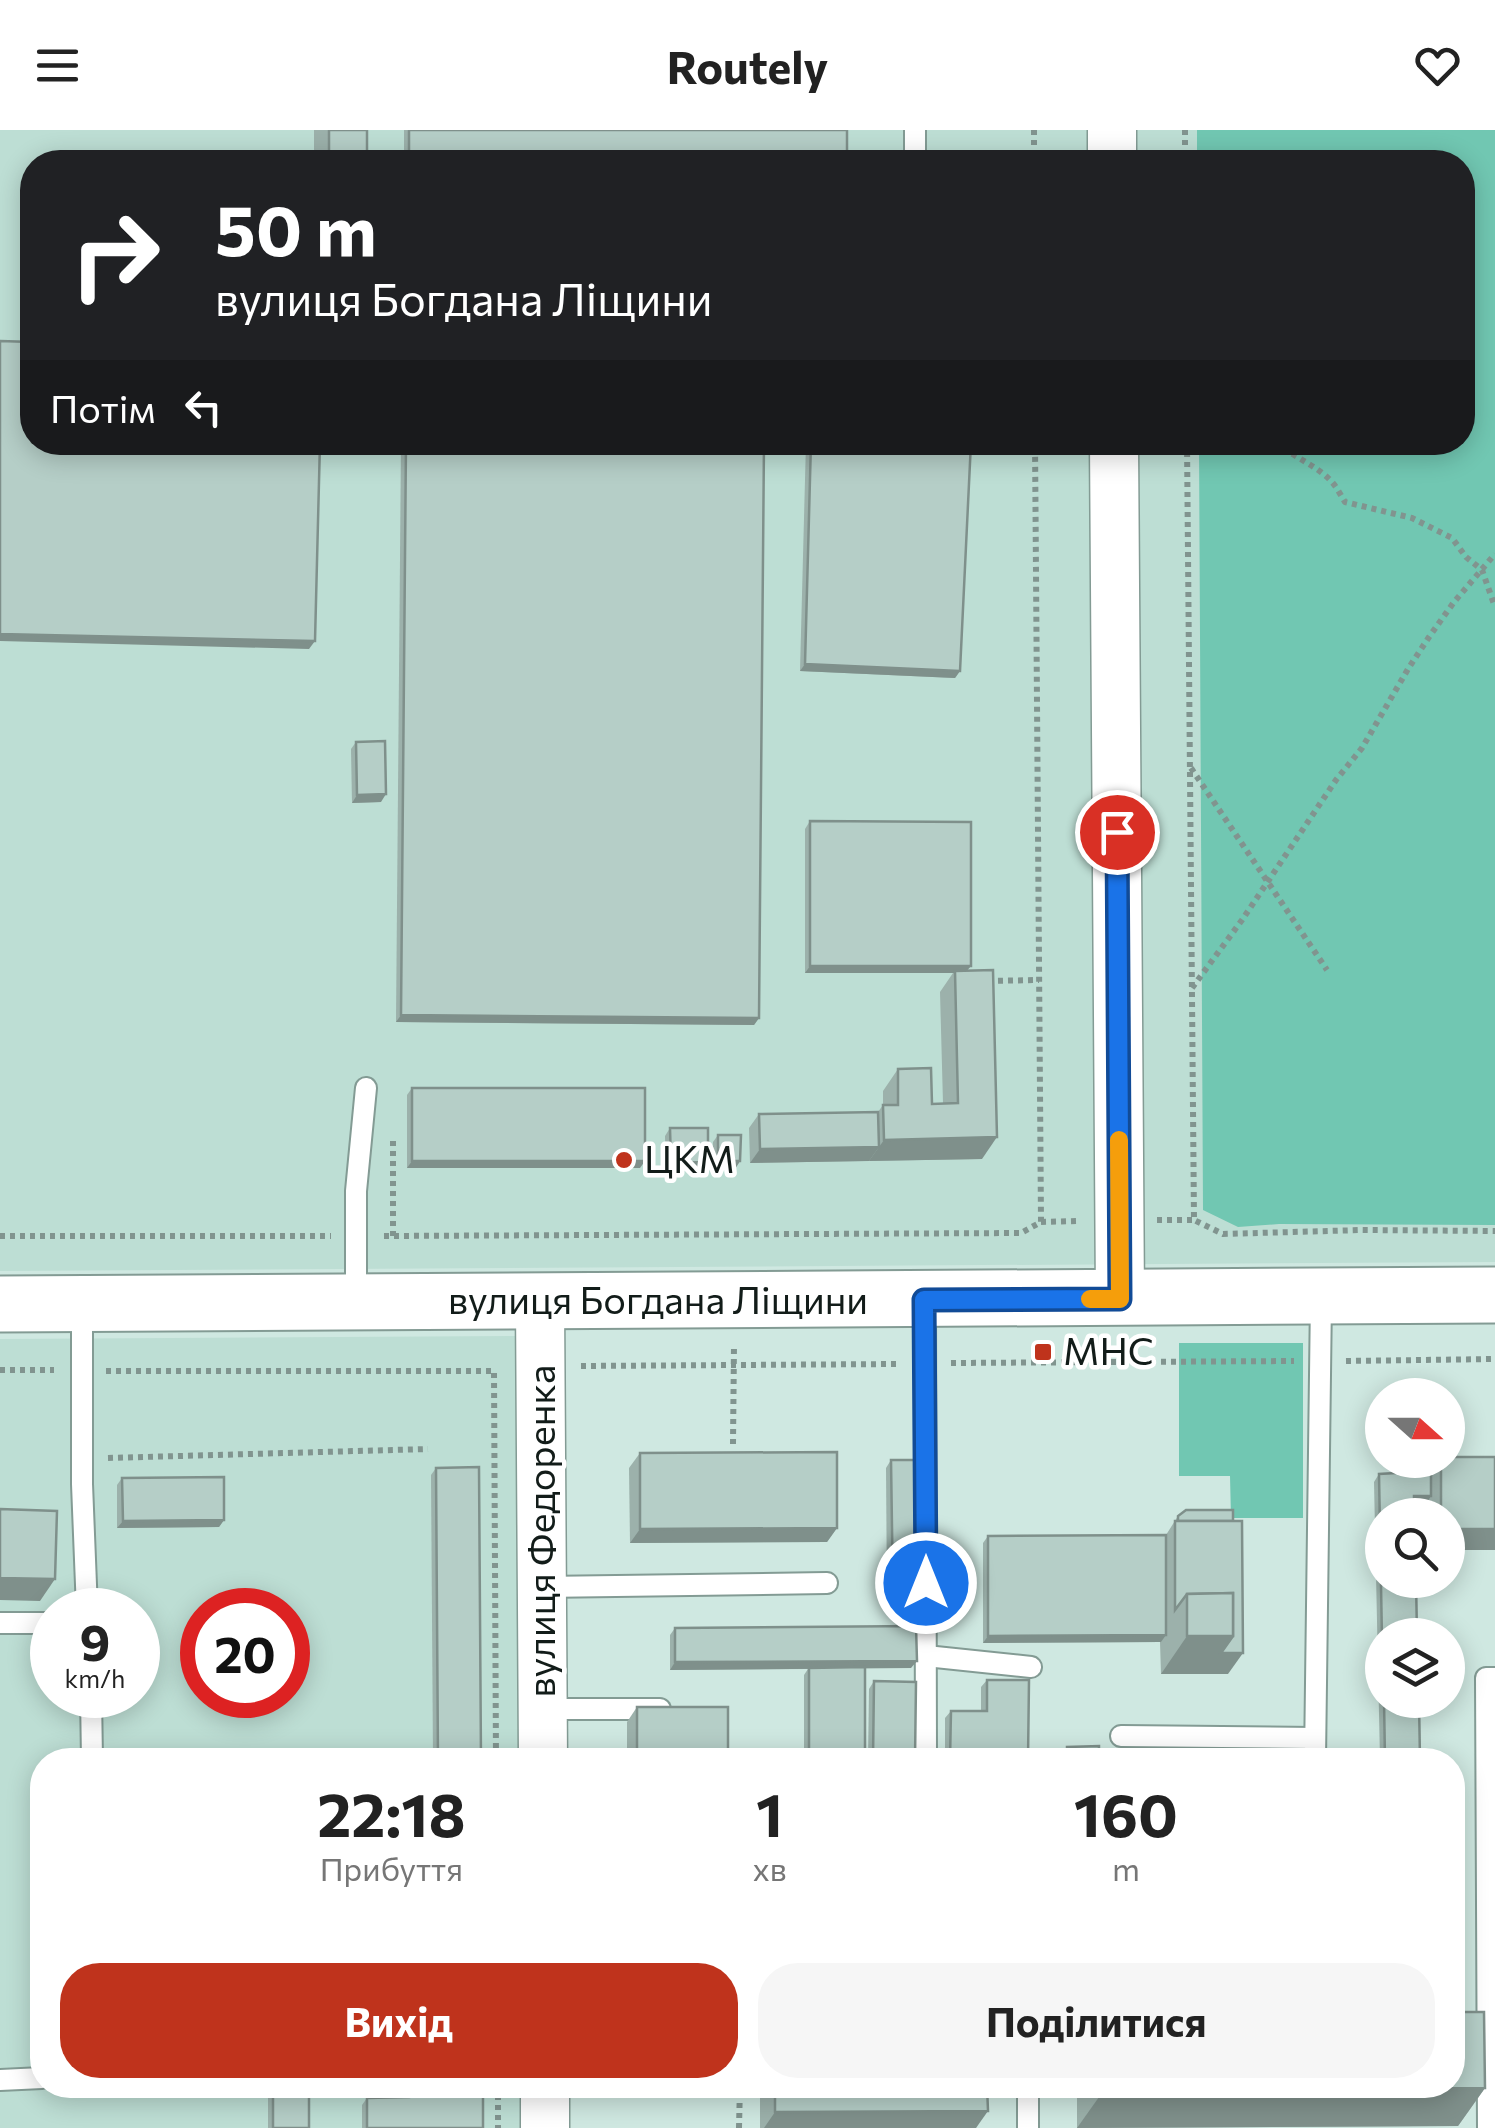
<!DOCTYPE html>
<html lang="uk">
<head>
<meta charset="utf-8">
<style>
	:root { --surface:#fff; --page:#f6f6f6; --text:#222; --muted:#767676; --accent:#bf331c }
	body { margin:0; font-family:Commissioner,sans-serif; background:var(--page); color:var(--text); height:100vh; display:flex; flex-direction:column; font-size:38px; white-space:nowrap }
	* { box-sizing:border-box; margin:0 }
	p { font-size:32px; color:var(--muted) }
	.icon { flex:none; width:55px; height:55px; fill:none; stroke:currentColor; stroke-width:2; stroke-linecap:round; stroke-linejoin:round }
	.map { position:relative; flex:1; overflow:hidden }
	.details { position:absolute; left:30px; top:1618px; width:1435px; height:350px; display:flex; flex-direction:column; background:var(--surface); border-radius:40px; box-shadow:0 5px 25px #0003 }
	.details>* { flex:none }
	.guide { position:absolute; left:20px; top:20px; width:1455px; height:305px; border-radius:40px; box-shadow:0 5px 25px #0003; background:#202124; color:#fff; overflow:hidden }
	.needle { width:65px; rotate:111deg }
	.controls { position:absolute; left:1365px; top:1248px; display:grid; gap:20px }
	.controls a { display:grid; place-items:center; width:100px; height:100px; border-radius:50%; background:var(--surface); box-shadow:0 5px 25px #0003; font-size:50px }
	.speed { position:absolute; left:30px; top:1458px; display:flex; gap:20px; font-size:50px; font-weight:700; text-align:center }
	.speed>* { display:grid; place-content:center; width:130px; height:130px; border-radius:50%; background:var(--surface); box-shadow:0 5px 25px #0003; line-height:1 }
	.speed small { font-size:25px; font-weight:400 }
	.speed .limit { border:15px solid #d22; background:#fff; color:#111 }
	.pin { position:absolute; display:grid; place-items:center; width:85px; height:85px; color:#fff; margin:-42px; border:5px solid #fff; border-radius:50%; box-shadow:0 2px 10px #0007 }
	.me { position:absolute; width:110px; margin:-55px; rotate:0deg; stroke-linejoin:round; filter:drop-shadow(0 0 8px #0008) }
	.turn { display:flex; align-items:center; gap:35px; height:210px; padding:0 30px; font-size:45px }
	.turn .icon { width:130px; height:130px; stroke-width:2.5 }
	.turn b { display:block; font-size:70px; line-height:85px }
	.then { display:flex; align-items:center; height:95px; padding:0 30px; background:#0003; gap:20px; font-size:38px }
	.eta { display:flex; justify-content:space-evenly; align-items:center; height:170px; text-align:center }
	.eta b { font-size:60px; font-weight:700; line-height:70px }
	.cta { display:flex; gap:20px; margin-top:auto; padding:20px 30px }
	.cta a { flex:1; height:115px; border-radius:40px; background:var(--accent); color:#fff; font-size:40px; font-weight:700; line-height:115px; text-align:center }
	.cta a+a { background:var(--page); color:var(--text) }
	header { display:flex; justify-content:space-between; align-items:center; height:130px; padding:0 30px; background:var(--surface); font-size:45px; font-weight:700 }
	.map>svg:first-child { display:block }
</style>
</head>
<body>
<header><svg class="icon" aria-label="menu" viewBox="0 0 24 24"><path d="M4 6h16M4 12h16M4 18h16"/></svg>Routely<svg class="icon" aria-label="heart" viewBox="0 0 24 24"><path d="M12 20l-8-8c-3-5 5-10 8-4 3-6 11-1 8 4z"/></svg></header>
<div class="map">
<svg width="1495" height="1998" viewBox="0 0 1495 1998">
	<rect width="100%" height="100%" fill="#cfe8e1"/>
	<g fill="#bdded4" fill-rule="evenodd">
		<path d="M0,0H1495V1132L0,1141ZM32,32H1462V312H32Z"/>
		<path d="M522,1206L524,1630H42V1955H525V1998H0V1209ZM52,1480H138V1565H52ZM202,1480H288V1565H202Z"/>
	</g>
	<g fill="#71c7b2">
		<polygon points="1197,0 1495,0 1495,1095 1279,1094 1238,1097 1203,1080 1199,313 1462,312 1462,32 1197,32"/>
		<polygon points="1179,1213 1303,1213 1303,1388 1231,1388 1230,1346 1179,1346"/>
	</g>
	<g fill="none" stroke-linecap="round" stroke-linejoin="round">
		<defs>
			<g id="service">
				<polyline points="915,0 915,32"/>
				<polyline points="356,1170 356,1061 366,958"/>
				<polyline points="925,1172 926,1630"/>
				<polyline points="82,1177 82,1354 87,1480"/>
				<polyline points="542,1457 827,1453"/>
				<polyline points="0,1493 52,1493"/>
				<polyline points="926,1526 1031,1537"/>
				<polyline points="91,1565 92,1630"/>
				<polyline points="543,1579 660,1579"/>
				<polyline points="1121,1606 1315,1608"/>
				<polyline points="1315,1630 1321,1168"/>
				<polyline points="0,1950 42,1948"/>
				<polyline points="1028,1955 1028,1998"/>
				<polyline points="1488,1998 1486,1548 1495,1548"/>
			</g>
			<g id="tertiary">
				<polyline points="1112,0 1112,32"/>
				<polyline points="1114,312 1120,1169"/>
				<polyline points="540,1172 543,1630"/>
				<polyline points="545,1955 545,1998"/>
			</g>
			<polyline id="secondary" points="0,1174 1495,1165"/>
		</defs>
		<use href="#service" stroke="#839b94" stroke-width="24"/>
		<use href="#tertiary" stroke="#839b94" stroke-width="51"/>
		<use href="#secondary" stroke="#839b94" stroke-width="59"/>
		<g stroke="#81948f" stroke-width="6" stroke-dasharray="5 5" stroke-linecap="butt">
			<polyline points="1034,0 1034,32"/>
			<polyline points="1185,0 1185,32"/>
			<polyline points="1187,312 1194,1090 1223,1104 1362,1100 1495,1101"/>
			<path d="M1276,312C1293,327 1316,335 1331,351C1337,357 1341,366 1345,372L1412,388L1452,408L1466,427L1482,440L1495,477"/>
			<polyline points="1191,638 1327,840"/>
			<polyline points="988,851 1039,850"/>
			<polyline points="1192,858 1242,790 1336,650 1362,618 1408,539 1429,507 1454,472 1495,424"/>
			<polyline points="1157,1090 1194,1090"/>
			<polyline points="1041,1092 1079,1091"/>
			<polyline points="0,1106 331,1106"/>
			<polyline points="384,1106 1021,1103 1041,1092 1035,312"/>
			<polyline points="393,1106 393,1006"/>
			<polyline points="1346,1231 1495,1229"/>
			<polyline points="951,1233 1294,1231"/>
			<polyline points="581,1236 899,1234"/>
			<polyline points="0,1240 54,1240"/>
			<polyline points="106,1241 494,1241 496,1630"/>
			<polyline points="733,1314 734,1215"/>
			<polyline points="108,1328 428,1319"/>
			<polyline points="498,1955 498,1998"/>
			<polyline points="739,1998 740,1955"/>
		</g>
		<use href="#service" stroke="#fff" stroke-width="20"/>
		<use href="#tertiary" stroke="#fff" stroke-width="48"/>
		<use href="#secondary" stroke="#fff" stroke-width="55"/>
	</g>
	<g fill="#9cb1ab">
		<rect x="314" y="0" width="53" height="32"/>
		<rect x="404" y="0" width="443" height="32"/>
		<polygon points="401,312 764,312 759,888 754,895 396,892"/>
		<polygon points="806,312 971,312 960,541 955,548 800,541"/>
		<polygon points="356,612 381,672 352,673 351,619"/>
		<polygon points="810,691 967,841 982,1029 750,1033 749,998 759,984 878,982 883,975 883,961 898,939 932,974 943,973 940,862 953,843 805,843 805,699"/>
		<polygon points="412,958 640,1038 407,1038 407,965"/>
		<polygon points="670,998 703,1039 666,1040 665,1006"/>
		<polygon points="718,1005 740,1031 735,1039 712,1038 713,1012"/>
		<polygon points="640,1323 837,1398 827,1412 630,1413 629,1338"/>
		<polygon points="891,1330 912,1470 887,1470 886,1338"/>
		<polygon points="1439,1330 1448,1330 1495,1420 1448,1420 1448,1385 1426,1385 1426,1374 1414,1373 1382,1505 1382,1570 1419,1570 1420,1630 1380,1630 1374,1352 1379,1344 1431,1341"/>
		<polygon points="436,1338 481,1630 433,1630 431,1345"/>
		<polygon points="122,1348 224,1390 219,1397 117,1398 117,1355"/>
		<polygon points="1178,1386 1228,1544 1161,1544 1160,1512 983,1513 983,1413 988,1406 1166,1405"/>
		<polygon points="675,1498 911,1538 865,1538 865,1630 804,1630 804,1545 808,1539 670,1540 670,1505"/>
		<polygon points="987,1550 1028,1630 945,1630 945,1588 951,1581 981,1581 981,1557"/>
		<polygon points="874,1551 915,1630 868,1630 869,1559"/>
		<polygon points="637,1577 728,1630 627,1630 627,1592"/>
		<polygon points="1067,1617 1099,1630 1062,1630 1062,1625"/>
		<rect x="268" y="1955" width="41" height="43"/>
		<polygon points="403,1955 483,1955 483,1998 362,1998 362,1975 367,1968 403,1968"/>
		<polygon points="760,1955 987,1955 976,1998 760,1998"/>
		<polygon points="1077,1955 1452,1955 1485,1958 1458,1996 1077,1998"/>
	</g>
	<g fill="#7f908b">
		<polygon points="0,504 315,511 309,519 0,511"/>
		<polygon points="805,534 960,541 955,548 800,541"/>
		<polygon points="386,664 381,672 352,673 357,665"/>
		<polygon points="810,836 971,836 965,843 805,843"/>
		<polygon points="401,885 759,888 754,895 396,892"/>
		<polygon points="997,1007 982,1029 869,1031 884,1010"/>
		<polygon points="879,1017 869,1031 750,1033 760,1019"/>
		<polygon points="412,1031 645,1031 640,1038 407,1038"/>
		<polygon points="718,1031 740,1031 735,1039 712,1038"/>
		<polygon points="708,1032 703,1039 666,1040 671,1033"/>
		<polygon points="1414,1366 1431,1366 1426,1374 1408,1373"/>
		<polygon points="224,1390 219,1397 117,1398 123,1391"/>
		<polygon points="837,1398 827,1412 630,1413 640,1399"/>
		<rect x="1448" y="1399" width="47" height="21"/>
		<polygon points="0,1448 55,1449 40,1471 0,1470"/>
		<polygon points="917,1462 912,1470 887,1470 893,1463"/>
		<polygon points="1166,1505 1161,1512 983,1513 988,1506"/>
		<polygon points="1187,1506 1233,1506 1243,1523 1228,1544 1161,1544"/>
		<polygon points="917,1531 911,1538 670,1540 675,1532"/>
		<polygon points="627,1955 703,1955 700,1959 624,1960"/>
		<polygon points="1485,1958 1458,1996 1077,1998 1104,1960"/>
		<polygon points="988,1981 976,1998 764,1998 775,1982"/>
	</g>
	<g fill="#b5cec7" stroke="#7f908b" stroke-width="2.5">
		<rect x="329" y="0" width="38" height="32"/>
		<rect x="409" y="0" width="438" height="32"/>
		<polygon points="0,211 32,212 32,312 320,312 315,511 0,504"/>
		<polygon points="406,312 764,312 759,888 401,885"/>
		<polygon points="811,312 971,312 960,541 805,534"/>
		<polygon points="385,611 386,664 357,665 356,612"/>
		<polygon points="810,691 971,692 971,836 810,836"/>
		<polygon points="993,840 997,1007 884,1010 883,975 898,975 898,939 931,938 932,974 958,973 955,841"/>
		<rect x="412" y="958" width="233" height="73"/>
		<polygon points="878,982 879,1017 760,1019 759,984"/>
		<polygon points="670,998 708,998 708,1032 671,1033"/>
		<polygon points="718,1005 741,1005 740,1031 718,1031"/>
		<polygon points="837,1322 837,1398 640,1399 640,1323"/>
		<polygon points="1448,1327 1495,1327 1495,1399 1448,1399 1448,1385 1441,1385 1441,1330 1448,1330"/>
		<polygon points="891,1330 917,1330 917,1462 893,1463"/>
		<polygon points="479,1337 481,1630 438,1630 436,1338"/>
		<polygon points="1431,1341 1431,1366 1414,1366 1414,1385 1382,1385 1382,1450 1416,1450 1417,1505 1382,1505 1382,1510 1379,1344"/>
		<polygon points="224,1347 224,1390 123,1391 122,1348"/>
		<polygon points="0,1379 57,1381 55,1449 0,1448"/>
		<polygon points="1186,1380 1233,1380 1233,1391 1178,1391 1178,1386"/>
		<polygon points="1175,1391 1242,1391 1243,1523 1221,1523 1233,1506 1233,1463 1187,1464 1175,1480"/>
		<polygon points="1166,1405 1166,1505 988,1506 988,1406"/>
		<polygon points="1233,1463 1233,1506 1187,1506 1187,1464"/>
		<polygon points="916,1496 917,1531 675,1532 675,1498"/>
		<polygon points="865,1537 865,1630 809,1630 809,1538"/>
		<polygon points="987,1550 1029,1550 1028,1630 950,1630 951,1581 987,1581"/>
		<polygon points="874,1551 916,1552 915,1630 873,1630"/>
		<polygon points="1384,1570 1419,1570 1420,1630 1385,1630"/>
		<rect x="637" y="1577" width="91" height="53"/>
		<polygon points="1099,1616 1099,1630 1067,1630 1067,1617"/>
		<polygon points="1284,1627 1292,1627 1296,1630 1281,1630"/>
		<polygon points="1452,1882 1484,1882 1485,1958 1104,1960 1104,1955 1452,1955"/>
		<rect x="273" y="1955" width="36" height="43"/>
		<polygon points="409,1955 483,1955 483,1998 367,1998 367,1968 409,1967"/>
		<polygon points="775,1955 987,1955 988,1981 775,1982"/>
	</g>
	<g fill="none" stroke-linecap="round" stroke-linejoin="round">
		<defs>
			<polyline id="route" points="926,1453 924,1170 1120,1169 1117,702"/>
		</defs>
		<use href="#route" stroke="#114b97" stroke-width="25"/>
		<use href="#route" stroke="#1a73e8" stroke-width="18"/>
		<polyline stroke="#f59e0b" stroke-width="18" points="1090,1169 1120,1169 1119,1010"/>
	</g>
	<g fill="#bf331c" stroke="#fff" stroke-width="4">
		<circle cx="624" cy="1030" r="10"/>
		<rect x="1033" y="1212" width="20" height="20" rx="5"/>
	</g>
	<g text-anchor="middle" stroke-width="9" stroke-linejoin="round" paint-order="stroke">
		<g font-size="38" fill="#121c19" stroke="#fff" text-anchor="start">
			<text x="644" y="1043">ЦКМ</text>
			<text x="1063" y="1235">МНС</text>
		</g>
		<g font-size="38" fill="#121c19" stroke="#fff">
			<text x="658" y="1184">вулиця Богдана Ліщини</text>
			<text transform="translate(542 1401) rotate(-90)" y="13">вулиця Федоренка</text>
		</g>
	</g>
</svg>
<div class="controls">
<a><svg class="needle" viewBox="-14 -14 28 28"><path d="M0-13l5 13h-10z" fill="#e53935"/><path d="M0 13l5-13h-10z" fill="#767676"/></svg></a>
<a><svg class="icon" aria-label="search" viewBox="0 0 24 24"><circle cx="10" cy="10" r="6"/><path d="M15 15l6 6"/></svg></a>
<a><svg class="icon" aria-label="layers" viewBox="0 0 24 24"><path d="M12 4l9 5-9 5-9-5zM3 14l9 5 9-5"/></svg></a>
</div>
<div class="speed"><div>9<small>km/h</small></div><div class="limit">20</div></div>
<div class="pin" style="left:1117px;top:702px;background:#d93025"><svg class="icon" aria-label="arrive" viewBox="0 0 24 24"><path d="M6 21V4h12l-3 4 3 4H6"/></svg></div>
<svg class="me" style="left:926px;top:1453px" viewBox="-20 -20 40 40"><circle r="17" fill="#1a73e8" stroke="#fff" stroke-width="3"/><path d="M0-11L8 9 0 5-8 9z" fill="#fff"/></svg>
<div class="guide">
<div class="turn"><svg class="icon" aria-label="right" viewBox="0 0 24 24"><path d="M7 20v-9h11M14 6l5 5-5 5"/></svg><div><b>50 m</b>вулиця Богдана Ліщини</div></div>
<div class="then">Потім<svg class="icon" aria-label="left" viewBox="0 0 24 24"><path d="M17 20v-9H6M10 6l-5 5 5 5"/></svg></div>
</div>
<section class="details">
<div class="eta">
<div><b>22:18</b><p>Прибуття</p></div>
<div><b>1</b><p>хв</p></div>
<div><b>160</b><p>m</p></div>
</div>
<div class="cta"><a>Вихід</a><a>Поділитися</a></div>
</section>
</div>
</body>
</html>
